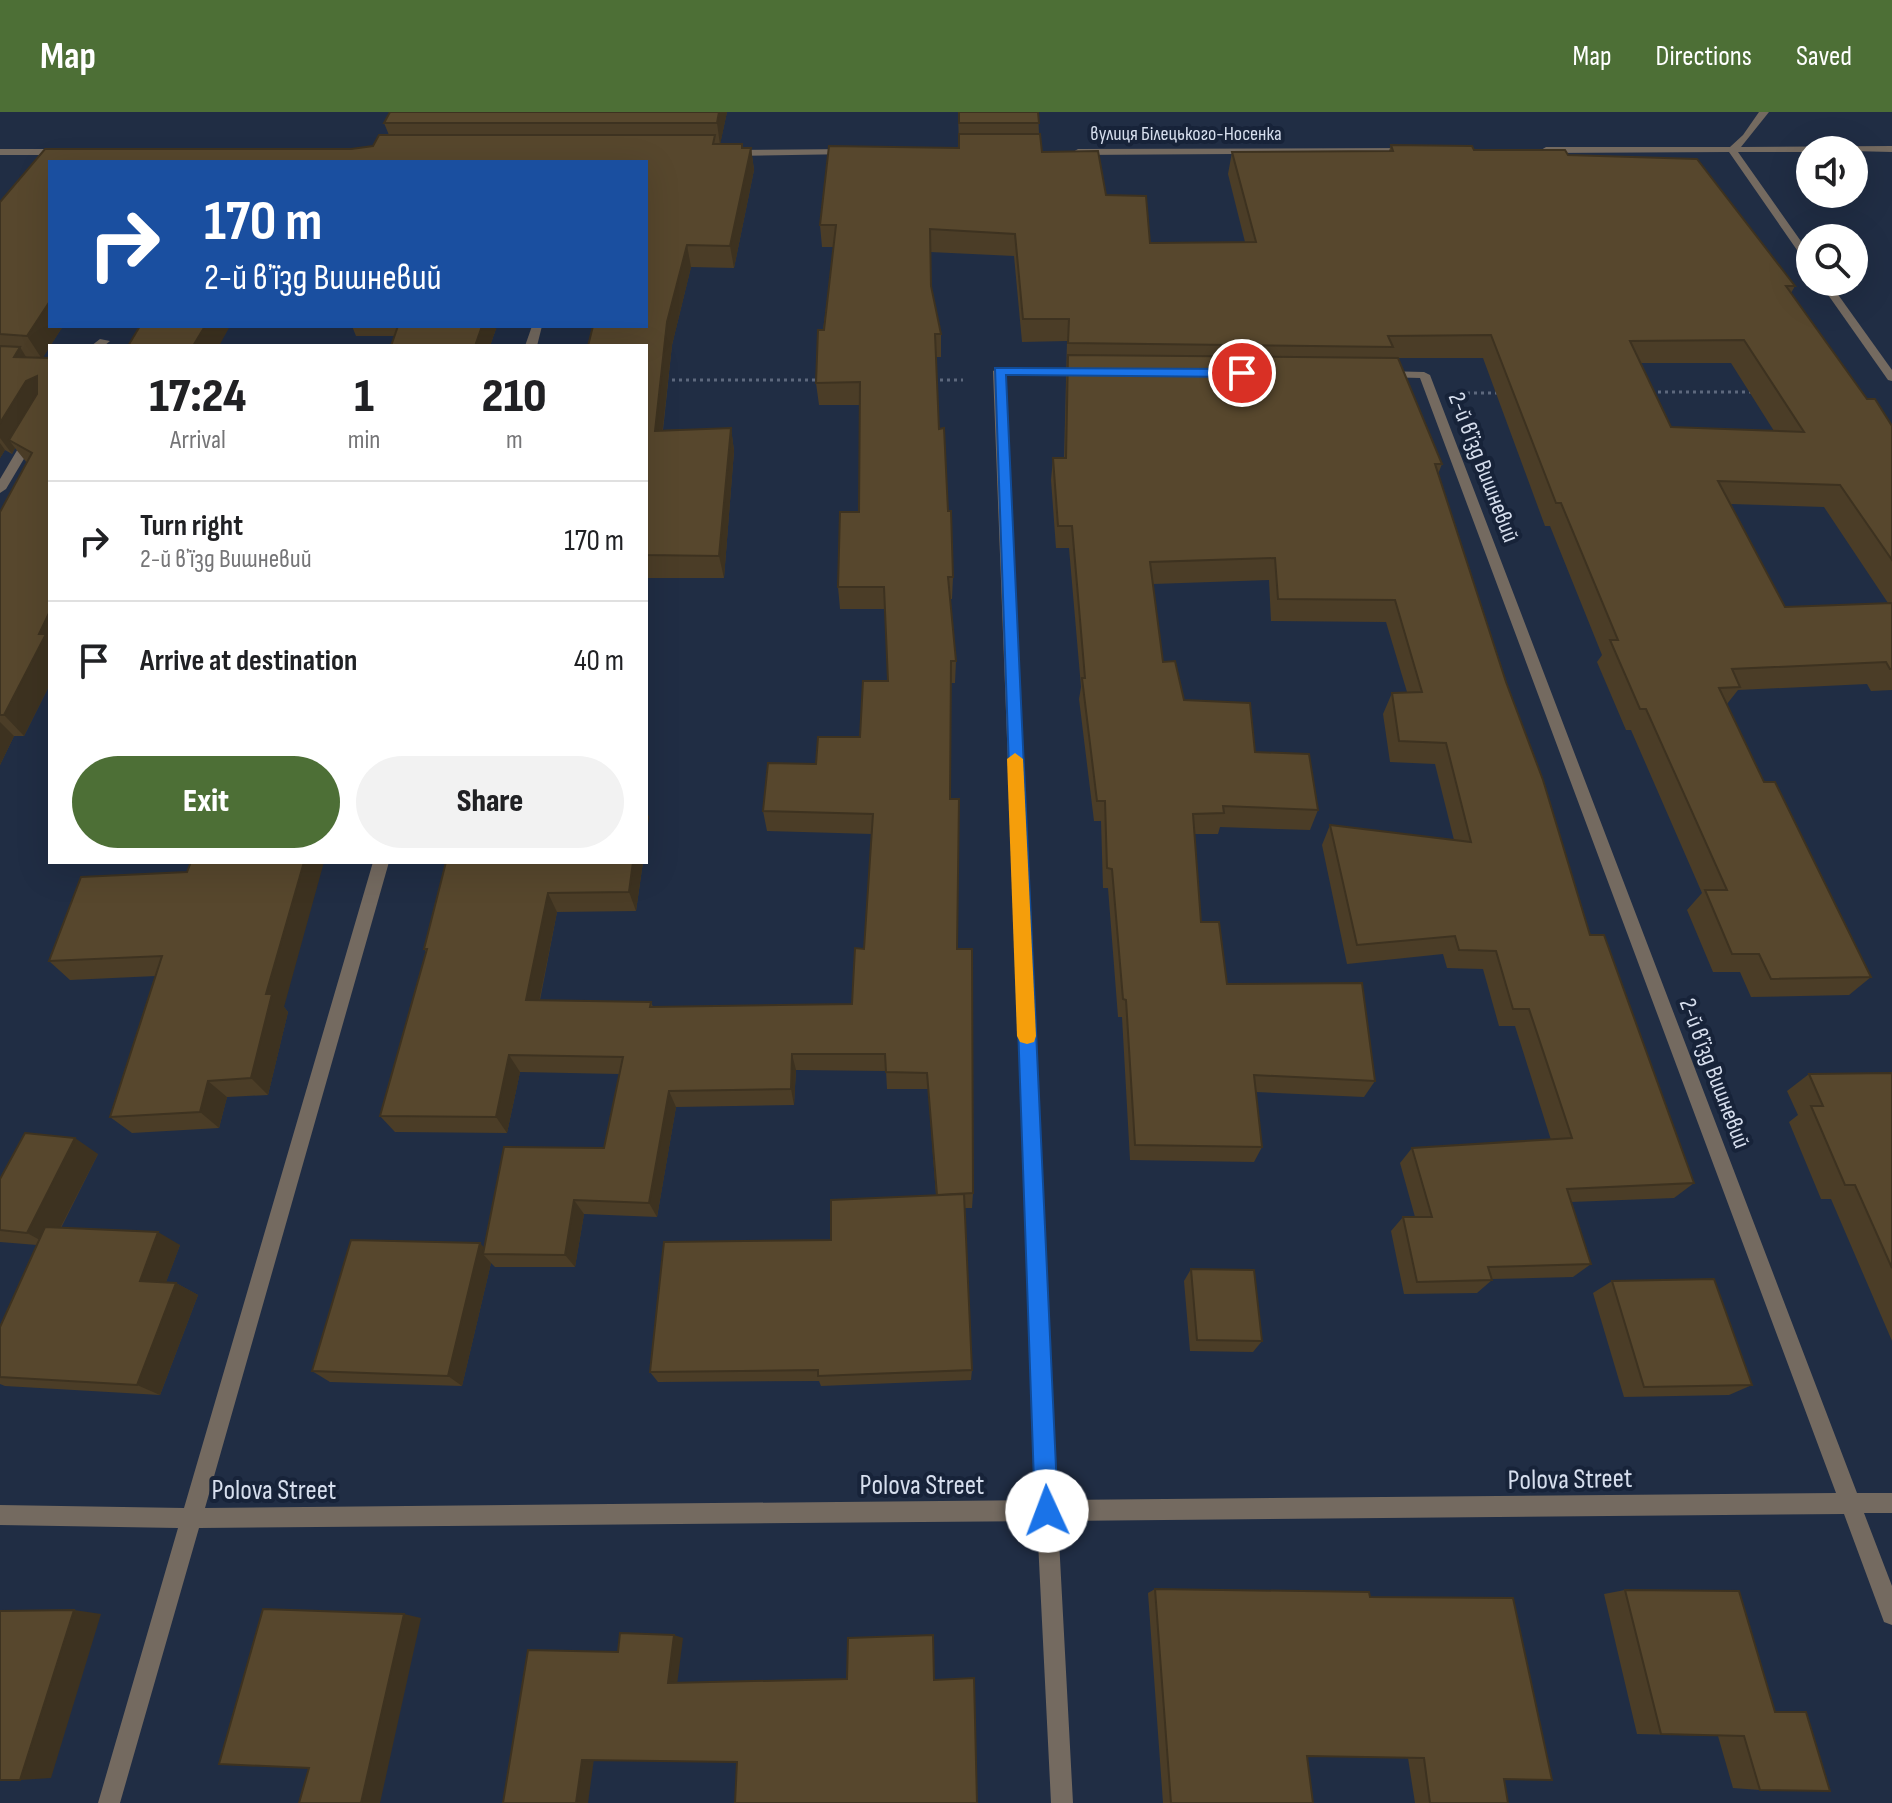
<!DOCTYPE html>
<html lang="en">
<head>
<meta charset="utf-8">
<style>
	:root { --surface:#fff; --page:#f2f2f2; --text:#202124; --muted:#757577; --line:#e0e0e0; --accent:#4d6f36 }
	body { margin:0; font-family:"Sofia Sans Condensed",sans-serif; background:var(--page); color:var(--text); height:100vh; display:flex; flex-direction:column; font-size:30px; white-space:nowrap }
	* { box-sizing:border-box; margin:0 }
	p { font-size:26px; color:var(--muted) }
	.icon { flex:none; width:44px; height:44px; fill:none; stroke:currentColor; stroke-width:2; stroke-linecap:round; stroke-linejoin:round }
	.map { position:relative; flex:1; overflow:hidden }
	.details { position:absolute; left:48px; top:232px; width:600px; height:520px; display:flex; flex-direction:column; background:var(--surface); border-radius:0px; box-shadow:0 8px 32px #0002 }
	.details>* { flex:none }
	.hud { position:absolute; left:48px; top:48px; width:600px; height:168px; border-radius:0px; box-shadow:0 8px 32px #0002; background:#1a4fa0; color:#fff; overflow:hidden }
	.fabs { position:absolute; left:1796px; top:24px; display:grid; gap:16px }
	.fabs a { display:grid; place-items:center; width:72px; height:72px; border-radius:50%; background:var(--surface); box-shadow:0 8px 32px #0002; font-size:40px }
	.pin { position:absolute; display:grid; place-items:center; width:68px; height:68px; color:#fff; margin:-34px; border:4px solid #fff; border-radius:50%; box-shadow:0 2px 8px #0007 }
	.me { position:absolute; width:88px; margin:-44px; rotate:358deg; stroke-linejoin:round; filter:drop-shadow(0 0 6px #0008) }
	.turn { display:flex; align-items:center; gap:28px; height:168px; padding:0 24px; font-size:36px }
	.turn .icon { width:104px; height:104px; stroke-width:2.5 }
	.turn b { display:block; font-size:56px; line-height:68px }
	.eta { display:flex; justify-content:space-evenly; align-items:center; height:136px; text-align:center }
	.eta b { font-size:48px; font-weight:800; line-height:56px }
	.cta { display:flex; gap:16px; margin-top:auto; padding:16px 24px }
	.cta a { flex:1; height:92px; border-radius:48px; background:var(--accent); color:#fff; font-size:32px; font-weight:800; line-height:92px; text-align:center }
	.cta a+a { background:var(--page); color:var(--text) }
	ul { padding:0; list-style:none }
	li { display:flex; align-items:center; gap:24px; height:120px; padding:0 24px; border-top:2px solid var(--line) }
	li div { flex:1 }
	li b { display:block; font-size:30px }
	li em { font-style:normal }
	header { display:flex; align-items:center; gap:48px; box-sizing:border-box; height:112px; padding:0 40px; background:var(--accent); color:#fff }
	header strong { font-size:38px }
	nav { display:flex; gap:44px; margin-inline-start:auto; font-size:28px }
	.map>svg:first-child { display:block }
</style>
</head>
<body>
<header>
<strong>Map</strong>
<nav><a>Map</a><a>Directions</a><a>Saved</a></nav>
</header>
<div class="map">
<svg width="1892" height="1691" viewBox="0 0 1892 1691">
	<rect width="100%" height="100%" fill="#202d44"/>
	<g fill="none" stroke-linecap="round" stroke-linejoin="round">
		<g stroke="#5d687d" stroke-width="3" stroke-dasharray="3 4" stroke-linecap="butt">
			<polyline points="665,268 823,268"/>
			<polyline points="933,268 963,268"/>
			<polyline points="1651,280 1753,280"/>
			<polyline points="1467,281 1501,281"/>
		</g>
		<polygon fill="#746a60" fill-rule="evenodd" points="100,227 110,229 104,234 91,234"/>
		<g fill="#746a60" fill-rule="evenodd">
			<polygon points="1759,0 1769,0 1741,35 1892,34 1892,40 1810,38 1810,40 1738,40 1810,142 1810,152 1806,151 1729,40 1546,41 1541,38 1546,35 1730,35 1743,23"/>
			<polygon points="1410,36 1415,39 1413,41 1078,43 1073,40 1078,37"/>
			<polygon points="0,37 62,37 67,40 62,43 0,43"/>
			<polygon points="850,37 853,38 853,42 730,44 725,41 730,38"/>
			<polygon points="1819,170 1829,170 1892,258 1892,269 1888,268"/>
			<polygon points="532,214 542,214 537,234 525,234"/>
			<polygon points="999,256 1088,257 1094,260 1088,263 1005,262 1057,1388 1836,1381 1420,266 1383,265 1377,262 1383,259 1424,260 1430,263 1857,1381 1892,1381 1892,1401 1864,1401 1892,1474 1892,1513 1884,1510 1844,1402 1058,1409 1073,1691 1051,1691 1037,1409 199,1416 120,1691 98,1691 178,1416 0,1413 0,1393 184,1396 373,750 389,750 205,1396 1036,1388 993,259"/>
			<polygon points="50,289 50,303 6,377 0,381 0,367 44,293"/>
		</g>
	</g>
	<g fill="#4b3d27" fill-rule="evenodd">
		<polygon points="390,0 727,0 720,32 742,32 743,36 751,36 754,58 734,156 691,155 672,233 663,318 731,316 734,339 724,466 646,466 646,234 588,234 593,214 646,214 646,50 50,50 50,214 63,214 43,245 50,246 50,572 24,624 14,624 0,653 0,400 27,351 15,336 12,342 5,338 0,346 0,90 45,37 351,37 373,34 379,23 389,23 384,11"/>
		<path d="M958,0H1038L1039,22L1042,40L1106,83L1150,131L1245,130L1228,62L1232,40L1389,39L1391,33L1568,43L1795,174L1791,181L1867,287L1892,314V578L1871,579L1867,572L1738,578L1727,592L1764,670L1871,865L1849,883L1751,885L1740,860H1713L1687,798L1702,781L1631,618H1626L1597,550L1602,543L1550,414H1545L1483,246H1398L1442,352L1438,362L1590,823L1694,1071L1674,1086L1571,1090L1591,1152L1573,1165L1491,1167L1492,1168L1477,1181L1404,1182L1391,1119L1403,1105H1415L1400,1051L1412,1036L1551,1028L1515,914H1499L1483,857L1447,856L1443,842L1347,852L1322,733L1330,713L1454,728L1435,652L1390,650L1383,602L1392,581L1407,580L1386,510L1271,509L1269,468L1153,472L1163,550L1184,588L1255,640L1318,698L1310,718L1220,715L1218,722H1194L1201,810L1227,872L1375,969L1364,985L1256,980L1262,1035L1254,1050L1130,1048L1122,905H1118L1108,776H1103L1101,709H1094L1079,587L1081,575L1069,436H1056L1051,368L1053,346H1064L1067,229L1022,230L1014,144L930,140L931,174L941,222V245H936L939,317L953,465L952,487H950L956,549L955,571H950V687L957,837L973,1081L972,1096H964L972,1258L971,1268L821,1274L819,1269L658,1270L650,1260L831,1128L936,1083L928,977H887L886,959L796,958L794,993L676,995L657,1105L584,1102L575,1155H495L491,1151L462,1274L330,1270L312,1259L484,1136L604,1036L619,962L520,960L507,1021L395,1020L380,1004L426,840L424,837L446,750H643L636,799L557,800L540,888L651,890L653,895L852,892L864,837L872,722L767,719L763,699L816,652L860,625L888,569L885,497H840L838,475L859,400L860,293H819L816,271L834,135H822L820,113L959,36ZM1641,251H1731L1774,319L1671,315ZM1731,392L1824,395L1888,491L1785,495Z"/>
		<polygon points="352,214 497,214 490,234 391,234 395,224 356,224"/>
		<polygon points="81,765 284,895 288,900 268,983 227,985 219,1016 132,1021 110,1005 156,864 70,868 49,849"/>
		<polygon points="1892,961 1892,1229 1831,1087 1821,1087 1789,1010 1798,1003 1787,979 1809,962"/>
		<polygon points="98,1042 61,1116 180,1133 166,1170 176,1171 198,1183 160,1283 5,1274 0,1272 0,1215 37,1133 0,1130 0,1067"/>
		<polygon points="1191,1157 1262,1229 1253,1240 1190,1239 1184,1169"/>
		<polygon points="1612,1169 1752,1273 1729,1283 1624,1285 1593,1181"/>
		<polygon points="1155,1477 1370,1485 1504,1667 1508,1691 1415,1691 1408,1646 1307,1644 1313,1691 1163,1691 1148,1481"/>
		<polygon points="1625,1478 1739,1479 1760,1678 1733,1676 1718,1624 1637,1622 1604,1482"/>
	</g>
	<g fill="#3d3220">
		<polygon points="719,0 727,0 720,33 717,11"/>
		<polygon points="751,36 754,58 734,156 730,134"/>
		<polygon points="687,133 691,155 672,233 660,341 655,319 667,210"/>
		<polygon points="50,189 50,214 63,214 42,247 27,224"/>
		<polygon points="205,214 230,214 219,234 193,234"/>
		<polygon points="482,214 497,214 490,234 475,234"/>
		<polygon points="20,235 50,284 9,328 15,336 12,342 0,326 0,311 14,245"/>
		<polygon points="731,316 734,339 724,466 719,444"/>
		<polygon points="0,331 5,338 0,346"/>
		<polygon points="50,499 50,572 24,624 4,603 39,522"/>
		<polygon points="0,610 14,624 0,653"/>
		<polygon points="646,697 649,705 646,726"/>
		<polygon points="304,750 324,750 284,895 288,900 268,983 251,966 266,882"/>
		<polygon points="633,750 643,750 636,799 629,780"/>
		<polygon points="548,781 557,800 536,905 526,888"/>
		<polygon points="792,942 796,958 794,993 791,977"/>
		<polygon points="509,943 520,960 507,1021 496,1005"/>
		<polygon points="208,969 227,985 219,1016 200,1000"/>
		<polygon points="669,979 676,995 657,1105 649,1091"/>
		<polygon points="75,1026 98,1042 51,1134 27,1121"/>
		<polygon points="574,1088 584,1102 575,1155 565,1143"/>
		<polygon points="158,1120 180,1133 162,1181 140,1169"/>
		<polygon points="480,1131 490,1142 483,1142 491,1151 462,1274 448,1264"/>
		<polygon points="176,1171 198,1183 160,1283 137,1273"/>
		<polygon points="74,1498 101,1502 51,1666 20,1668"/>
		<polygon points="404,1502 421,1506 380,1691 361,1691"/>
		<polygon points="674,1523 683,1526 677,1573 668,1571"/>
		<polygon points="594,1647 588,1691 576,1691 582,1648"/>
	</g>
	<g fill="#57472d" stroke="#3d3220" stroke-width="2" fill-rule="evenodd">
		<polygon points="390,0 719,0 717,11 384,11"/>
		<polygon points="959,0 1038,0 1039,11 959,11"/>
		<path d="M959,22H1040L1042,40L1098,39L1106,83L1146,84L1150,131L1256,130L1232,40L1393,39L1391,33L1472,34L1474,38H1565L1568,43L1697,47L1795,174H1786L1867,287H1875L1892,314V448L1840,373L1718,369L1785,495L1892,491V557H1890L1886,550L1732,557L1740,575L1719,576L1764,670H1775L1871,865L1771,867L1759,842H1732L1705,778H1727L1646,597H1640L1610,528H1618L1561,391H1556L1491,223L1388,224L1393,235L1068,231L1069,207H1023L1015,122L930,117L931,174L941,222H935L939,317L944,316L948,399H951L953,465H948L956,549H951L950,687H959L957,837H972L973,1081L937,1083L927,961L886,960L885,942H792L791,977L669,979L649,1091L574,1088L565,1143L483,1142L504,1035L604,1036L623,945L509,943L496,1005L380,1004L427,837H424L446,750H633L629,780L548,781L526,888L651,890L650,895L852,892L855,836L864,837L873,702L763,699L768,651L816,652L818,625H860L863,569H888L884,475H838L840,400H859L860,270L816,271L818,218H824L836,113H820L829,34L959,36ZM1744,228L1804,320L1671,315L1630,229Z"/>
		<polygon points="379,23 715,23 713,32 742,32 742,36 751,36 730,134 687,133 667,210 655,319 731,316 719,444 646,443 646,234 588,234 593,214 646,214 646,50 50,50 50,189 27,224 0,222 0,90 45,37 351,37 373,34"/>
		<polygon points="140,214 205,214 193,234 128,234"/>
		<polygon points="398,214 482,214 475,234 391,234"/>
		<polygon points="0,234 20,235 14,245 50,246 50,499 39,522 46,522 4,603 0,603 0,400 32,341 9,328 37,282 37,264 26,269 0,311"/>
		<polygon points="1068,243 1398,246 1442,352 1435,352 1506,570 1543,668 1590,823 1604,823 1694,1071 1567,1077 1591,1152 1488,1155 1492,1168 1417,1170 1403,1105 1432,1105 1412,1036 1572,1026 1529,897 1513,897 1496,839 1459,838 1455,824 1357,833 1330,713 1471,730 1446,631 1399,629 1392,581 1422,580 1395,488 1278,487 1275,446 1150,450 1163,550 1175,549 1184,588 1250,591 1255,640 1309,642 1318,698 1223,694 1224,701 1193,702 1201,810 1219,810 1227,872 1362,871 1375,969 1254,963 1262,1035 1135,1033 1126,888 1123,887 1112,757 1107,756 1105,689 1097,689 1082,566 1085,566 1072,414 1058,414 1053,346 1066,346"/>
		<polygon points="191,750 304,750 266,882 272,882 251,966 208,969 200,1000 110,1005 162,844 49,849 81,765 187,760"/>
		<polygon points="1892,961 1892,1156 1855,1073 1845,1073 1811,994 1823,994 1809,962"/>
		<polygon points="25,1021 75,1026 27,1121 0,1118 0,1067"/>
		<polygon points="964,1082 972,1258 818,1264 818,1258 650,1260 664,1130 831,1128 831,1088"/>
		<polygon points="45,1115 158,1120 140,1169 176,1171 137,1273 0,1265 0,1215"/>
		<polygon points="351,1128 480,1131 448,1264 312,1259"/>
		<polygon points="1191,1157 1254,1158 1262,1229 1197,1228"/>
		<polygon points="1714,1167 1752,1273 1644,1275 1612,1169"/>
		<polygon points="1155,1477 1369,1480 1370,1485 1513,1486 1552,1668 1504,1667 1508,1691 1430,1691 1424,1646 1307,1644 1313,1691 1171,1691"/>
		<polygon points="1625,1478 1739,1479 1775,1600 1806,1600 1830,1679 1760,1678 1744,1624 1661,1622"/>
		<polygon points="263,1497 404,1502 361,1691 299,1691 309,1656 219,1652"/>
		<polygon points="74,1498 20,1668 0,1668 0,1499"/>
		<polygon points="620,1521 674,1523 668,1571 847,1567 848,1526 933,1523 934,1568 974,1566 977,1691 735,1691 737,1650 582,1648 576,1691 503,1691 528,1538 618,1540"/>
	</g>
	<polygon fill="#1a73e8" stroke="#114b97" stroke-width="2" points="995,256 1242,257 1248,261 1242,265 1006,263 1058,1399 1055,1408 1047,1411 1038,1408 1035,1399"/>
	<polygon fill="#f59e0b" points="1015,641 1023,647 1036,924 1034,930 1027,932 1020,930 1017,924 1007,647"/>
	<g text-anchor="middle" stroke-width="8" stroke-linejoin="round" paint-order="stroke">
		<g font-size="20" fill="#d6deed" stroke="#172339">
			<text x="1186" y="28">вулиця Білецького-Носенка</text>
		</g>
		<g font-size="24" fill="#d6deed" stroke="#172339">
			<text transform="translate(1484 355) rotate(69)" y="8">2-й вʼїзд Вишневий</text>
			<text transform="translate(1715 961) rotate(69)" y="8">2-й вʼїзд Вишневий</text>
		</g>
		<g font-size="28" fill="#d6deed" stroke="#172339">
			<text transform="translate(1570 1366) rotate(-1)" y="10">Polova Street</text>
			<text x="922" y="1382">Polova Street</text>
			<text x="274" y="1387">Polova Street</text>
		</g>
	</g>
</svg>
<div class="fabs">
<a><svg class="icon" aria-label="sound" viewBox="0 0 24 24"><path d="M4 9h4l5-4v14l-5-4H4zM17 9q2 3 0 6"/></svg></a>
<a><svg class="icon" aria-label="search" viewBox="0 0 24 24"><circle cx="10" cy="10" r="6"/><path d="M15 15l6 6"/></svg></a>
</div>
<div class="pin" style="left:1242px;top:261px;background:#d93025"><svg class="icon" aria-label="arrive" viewBox="0 0 24 24"><path d="M6 21V4h12l-3 4 3 4H6"/></svg></div>
<svg class="me" style="left:1047px;top:1399px" viewBox="-20 -20 40 40"><circle r="19" fill="#fff"/><path d="M0-13L10 11 0 6-10 11z" fill="#1a73e8"/></svg>
<div class="hud">
<div class="turn"><svg class="icon" aria-label="right" viewBox="0 0 24 24"><path d="M7 20v-9h11M14 6l5 5-5 5"/></svg><div><b>170 m</b>2-й вʼїзд Вишневий</div></div>
</div>
<section class="details">
<div class="eta">
<div><b>17:24</b><p>Arrival</p></div>
<div><b>1</b><p>min</p></div>
<div><b>210</b><p>m</p></div>
</div>
<ul>
<li><svg class="icon" aria-label="right" viewBox="0 0 24 24"><path d="M7 20v-9h11M14 6l5 5-5 5"/></svg><div><b>Turn right</b><p>2-й вʼїзд Вишневий</p></div><em>170 m</em></li>
<li><svg class="icon" aria-label="arrive" viewBox="0 0 24 24"><path d="M6 21V4h12l-3 4 3 4H6"/></svg><div><b>Arrive at destination</b></div><em>40 m</em></li>
</ul>
<div class="cta"><a>Exit</a><a>Share</a></div>
</section>
</div>
</body>
</html>
